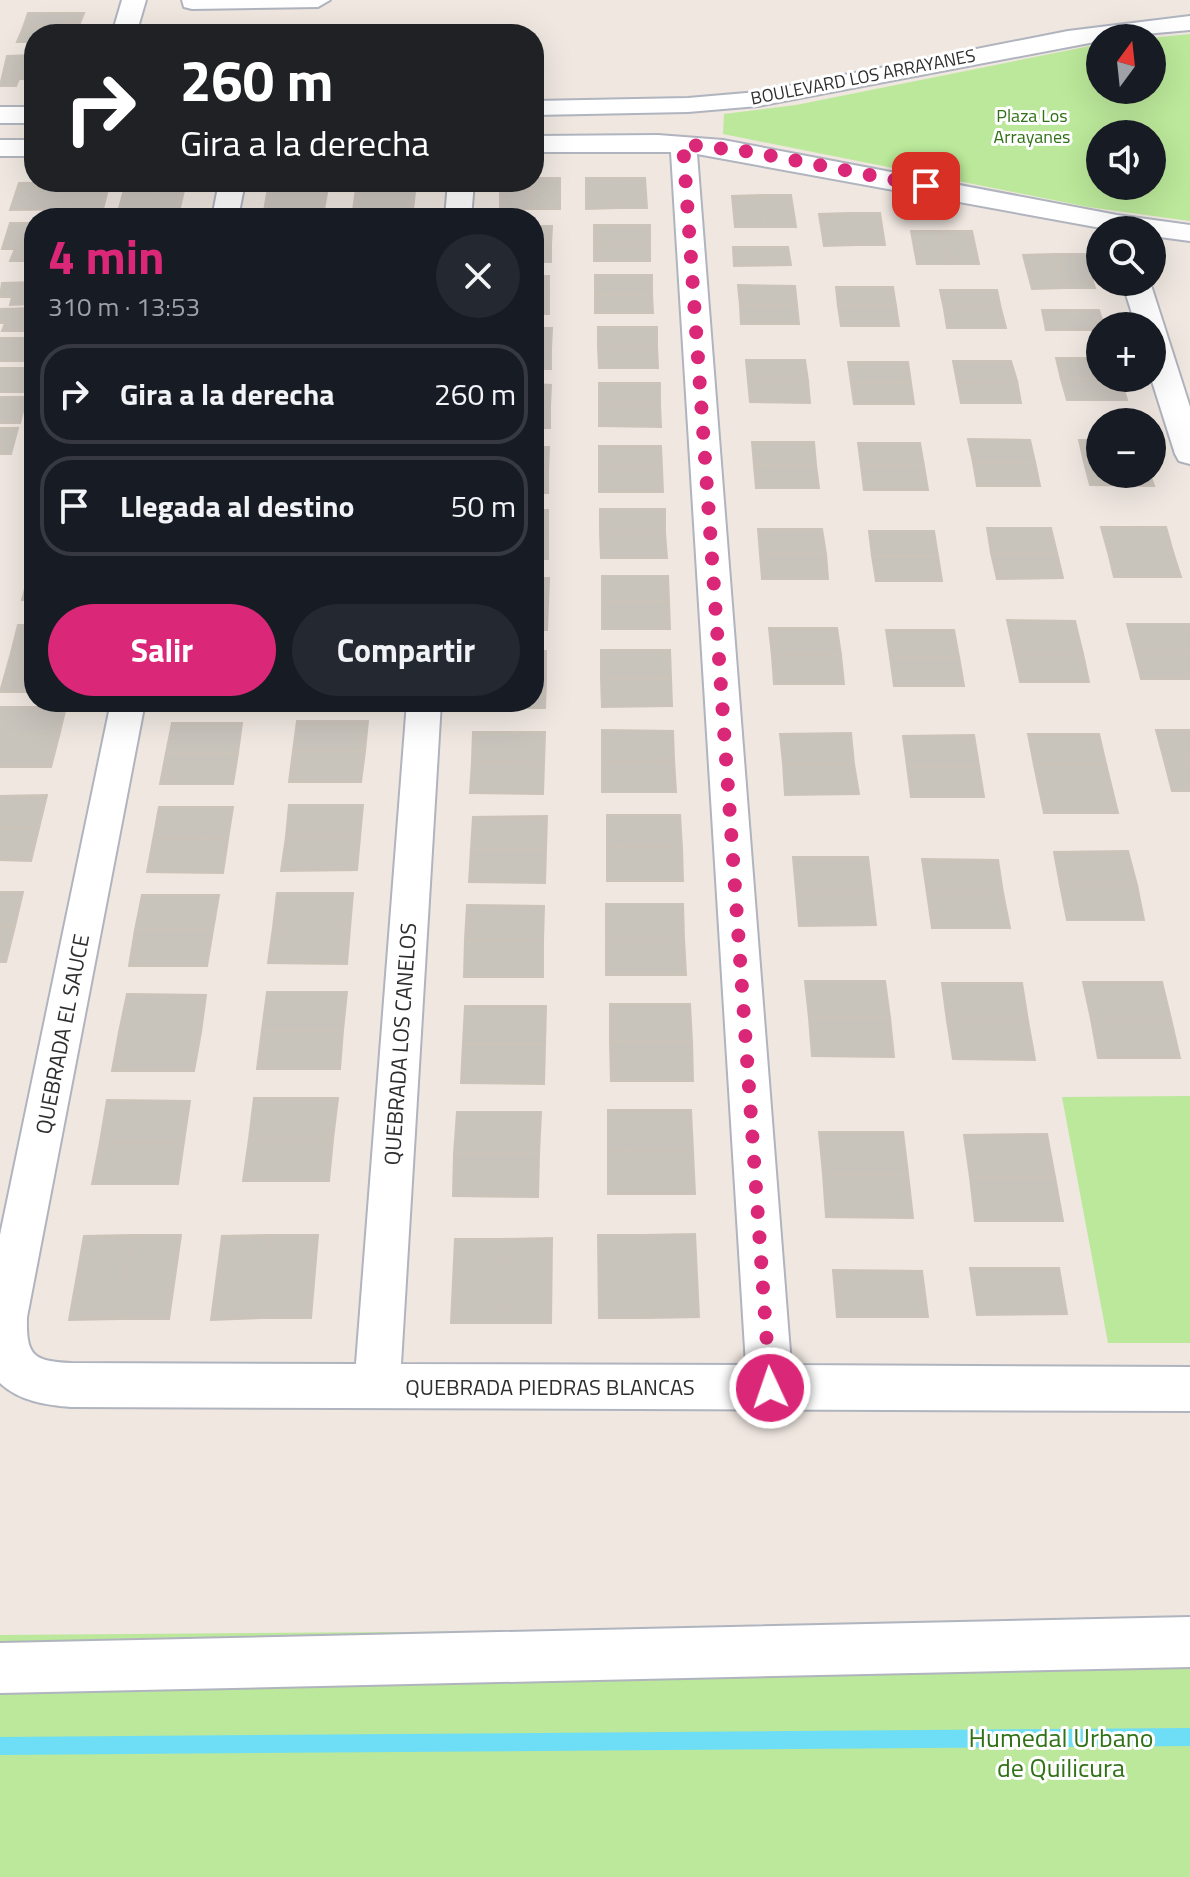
<!DOCTYPE html>
<html lang="es">
<head>
<meta charset="utf-8">
<style>
	:root { --surface:#171b24; --page:#242831; --text:#f1f3f6; --muted:#9ea1a6; --line:#363941; --accent:#db2777 }
	body { margin:0; font-family:"Titillium Web",sans-serif; background:var(--page); color:var(--text); height:100vh; display:flex; flex-direction:column; font-size:30px; white-space:nowrap }
	* { box-sizing:border-box; margin:0 }
	p { font-size:26px; color:var(--muted) }
	.icon { flex:none; width:44px; height:44px; fill:none; stroke:currentColor; stroke-width:2; stroke-linecap:round; stroke-linejoin:round }
	.map { position:relative; flex:1; overflow:hidden }
	.panel { position:absolute; left:24px; top:208px; width:520px; height:504px; display:flex; flex-direction:column; background:var(--surface); border-radius:32px; box-shadow:0 8px 32px #0002 }
	.panel>* { flex:none }
	.banner { position:absolute; left:24px; top:24px; width:520px; height:168px; border-radius:32px; box-shadow:0 8px 32px #0002; background:#202124; color:#fff; overflow:hidden }
	.needle { width:52px; rotate:15deg }
	.buttons { position:absolute; left:1086px; top:24px; display:grid; gap:16px }
	.buttons a { display:grid; place-items:center; width:80px; height:80px; border-radius:50%; background:var(--surface); box-shadow:0 8px 32px #0002; font-size:40px }
	.pin { position:absolute; display:grid; place-items:center; width:68px; height:68px; color:#fff; margin:-34px; border-radius:16px; box-shadow:0 4px 12px #0006 }
	.me { position:absolute; width:88px; margin:-44px; rotate:357deg; stroke-linejoin:round; filter:drop-shadow(0 0 6px #0008) }
	.turn { display:flex; align-items:center; gap:28px; height:168px; padding:0 24px; font-size:36px }
	.turn .icon { width:104px; height:104px; stroke-width:2.5 }
	.turn b { display:block; font-size:56px; line-height:68px }
	.round { display:grid; place-items:center; flex:none; width:84px; height:84px; border-radius:42px; background:var(--page) }
	.head { display:flex; align-items:center; justify-content:space-between; height:136px; padding:0 24px }
	h1 { font-size:48px; font-weight:700; line-height:60px; color:var(--accent) }
	.primary-button { display:flex; gap:16px; margin-top:auto; padding:16px 24px }
	.primary-button a { flex:1; height:92px; border-radius:48px; background:var(--accent); color:#fff; font-size:32px; font-weight:700; line-height:92px; text-align:center }
	.primary-button a+a { background:var(--page); color:var(--text) }
	ul { padding:0; list-style:none }
	li { display:flex; align-items:center; gap:24px; height:100px; margin:0 16px 12px; padding:0 8px; border:4px solid var(--line); border-radius:32px }
	li div { flex:1 }
	li b { display:block; font-size:30px }
	li em { font-style:normal }
	.map>svg:first-child { display:block }
</style>
</head>
<body>
<div class="map">
<svg width="1190" height="1877" viewBox="0 0 1190 1877">
	<rect width="100%" height="100%" fill="#efe7e0"/>
	<g fill="#bbe89a" fill-rule="evenodd">
		<path d="M1190,34V221L1088,207L723,134L724,114L796,105L1100,44V90H1152L1150,38ZM1100,134H1152V186H1100Z"/>
		<polygon points="1190,1096 1190,1343 1108,1343 1062,1097"/>
		<polygon points="1190,1626 1190,1877 0,1877 0,1635"/>
	</g>
	<g fill="none" stroke-linecap="round" stroke-linejoin="round">
		<polygon fill="#6eddf6" fill-rule="evenodd" points="1190,1728 1190,1746 0,1755 0,1737"/>
	</g>
	<g fill="#c8c3bb" stroke="#ccc3b9" stroke-width="2">
		<polygon points="28,13 84,13 80,23 67,23 66,27 23,28"/>
		<polygon points="66,27 64,32 76,34 34,34 34,42 17,42 23,28"/>
		<polygon points="34,55 29,79 19,79 16,86 0,86 7,56"/>
		<polygon points="534,178 560,178 560,209 529,209 530,182 534,182"/>
		<polygon points="586,178 615,178 616,208 586,209"/>
		<polygon points="615,178 645,178 647,208 616,208"/>
		<polygon points="110,182 103,209 10,210 19,183"/>
		<polygon points="126,182 156,182 149,212 118,212"/>
		<polygon points="156,182 186,182 179,212 149,212"/>
		<polygon points="269,182 299,182 295,211 264,211"/>
		<polygon points="299,182 329,182 324,210 295,211"/>
		<polygon points="357,182 386,182 384,210 353,210"/>
		<polygon points="386,182 416,182 413,210 384,210"/>
		<polygon points="500,182 530,182 529,209 500,209"/>
		<polygon points="761,195 791,195 796,227 765,227"/>
		<polygon points="761,195 765,227 735,227 732,196"/>
		<polygon points="849,213 880,213 885,245 855,245"/>
		<polygon points="849,213 855,245 824,246 819,214"/>
		<polygon points="10,223 34,223 34,261 10,261 15,249 2,249"/>
		<rect x="594" y="225" width="56" height="18"/>
		<polygon points="534,226 552,226 551,244 534,244"/>
		<polygon points="911,231 941,231 948,264 917,264"/>
		<polygon points="941,231 972,231 979,264 948,264"/>
		<rect x="594" y="243" width="56" height="18"/>
		<rect x="534" y="244" width="17" height="18"/>
		<polygon points="733,247 788,247 791,265 734,266"/>
		<polygon points="1054,254 1085,254 1095,288 1064,288"/>
		<polygon points="1054,254 1064,288 1032,289 1023,255"/>
		<rect x="595" y="275" width="57" height="19"/>
		<rect x="534" y="276" width="15" height="19"/>
		<polygon points="34,282 34,304 10,305 12,297 0,297 2,283"/>
		<polygon points="738,285 795,286 797,305 740,305"/>
		<polygon points="836,287 893,287 896,306 838,306"/>
		<polygon points="940,290 997,290 1001,309 944,309"/>
		<polygon points="595,294 652,294 653,313 595,313"/>
		<rect x="534" y="295" width="15" height="19"/>
		<polygon points="740,305 797,305 799,324 741,324"/>
		<polygon points="838,306 896,306 899,326 841,326"/>
		<polygon points="34,308 34,331 2,331 5,323 0,323 0,309"/>
		<polygon points="944,309 1001,309 1006,328 947,328"/>
		<polygon points="1042,310 1099,310 1104,326 1100,330 1046,330"/>
		<rect x="598" y="327" width="59" height="20"/>
		<polygon points="534,328 552,328 551,348 534,348"/>
		<rect x="0" y="338" width="34" height="23"/>
		<polygon points="598,347 657,347 658,368 599,368"/>
		<rect x="534" y="348" width="17" height="21"/>
		<polygon points="1056,358 1100,358 1100,378 1121,379 1061,379"/>
		<polygon points="746,360 805,360 808,381 748,381"/>
		<polygon points="953,361 1011,361 1017,381 957,382"/>
		<polygon points="848,362 908,362 911,383 851,383"/>
		<polygon points="0,368 33,368 26,392 0,392"/>
		<polygon points="1061,379 1121,379 1127,400 1067,400"/>
		<polygon points="748,381 808,381 810,403 750,402"/>
		<polygon points="1017,381 1021,403 961,403 957,382"/>
		<rect x="599" y="383" width="61" height="22"/>
		<polygon points="851,383 911,383 914,404 854,404"/>
		<polygon points="534,384 551,385 550,406 534,406"/>
		<polygon points="0,397 27,397 20,423 0,423"/>
		<polygon points="599,405 660,405 661,427 599,426"/>
		<rect x="534" y="406" width="16" height="22"/>
		<polygon points="0,428 18,428 11,454 0,454"/>
		<polygon points="968,439 1030,440 1035,462 973,462"/>
		<polygon points="1079,440 1100,440 1100,462 1084,462"/>
		<polygon points="752,442 814,442 816,465 754,465"/>
		<polygon points="858,443 920,443 924,466 861,466"/>
		<polygon points="599,446 661,446 662,469 599,469"/>
		<polygon points="534,447 549,447 548,470 534,470"/>
		<polygon points="973,462 1035,462 1040,486 977,486"/>
		<polygon points="1084,462 1100,462 1100,474 1150,474 1154,486 1090,485"/>
		<polygon points="754,465 816,465 819,488 756,488"/>
		<polygon points="861,466 924,466 928,490 864,490"/>
		<polygon points="599,469 662,469 663,492 599,492"/>
		<rect x="534" y="470" width="14" height="23"/>
		<rect x="600" y="509" width="65" height="24"/>
		<rect x="534" y="510" width="14" height="24"/>
		<polygon points="1101,527 1166,527 1173,552 1108,552"/>
		<polygon points="987,528 1051,528 1057,553 991,553"/>
		<polygon points="758,529 822,529 826,554 760,554"/>
		<polygon points="869,531 934,531 938,556 872,556"/>
		<polygon points="600,533 665,533 667,558 601,558"/>
		<rect x="534" y="534" width="14" height="25"/>
		<polygon points="1108,552 1173,552 1181,577 1114,577"/>
		<polygon points="991,553 1057,553 1063,578 997,579"/>
		<polygon points="760,554 826,554 828,579 762,579"/>
		<polygon points="872,556 938,556 942,581 876,581"/>
		<polygon points="29,574 34,574 34,600 22,600"/>
		<polygon points="602,576 668,576 669,602 602,602"/>
		<polygon points="534,578 549,578 548,603 534,604"/>
		<polygon points="602,602 669,602 670,629 602,629"/>
		<polygon points="548,603 547,630 534,630 534,604"/>
		<polygon points="1007,620 1075,621 1083,654 1014,653"/>
		<polygon points="1127,624 1190,624 1190,651 1134,651"/>
		<polygon points="18,625 34,625 34,653 11,653"/>
		<polygon points="769,628 837,628 841,655 772,656"/>
		<polygon points="886,630 954,630 959,657 890,657"/>
		<polygon points="601,650 670,650 671,678 601,678"/>
		<rect x="534" y="651" width="12" height="28"/>
		<polygon points="1134,651 1190,651 1190,679 1141,679"/>
		<polygon points="11,653 34,653 34,692 0,692"/>
		<polygon points="1014,653 1083,654 1089,682 1020,682"/>
		<polygon points="841,655 844,684 774,684 772,656"/>
		<polygon points="890,657 959,657 964,686 894,686"/>
		<polygon points="601,678 671,678 672,706 602,707"/>
		<polygon points="534,679 546,679 545,708 474,708 475,702 534,702"/>
		<polygon points="0,707 66,707 59,736 0,736"/>
		<polygon points="297,721 368,721 365,751 293,751"/>
		<polygon points="172,723 242,723 238,753 166,753"/>
		<polygon points="602,730 673,731 674,760 602,761"/>
		<polygon points="1156,730 1190,730 1190,760 1164,760"/>
		<polygon points="473,732 545,732 544,763 472,762"/>
		<polygon points="851,733 854,764 783,763 780,734"/>
		<polygon points="1028,734 1099,734 1106,764 1034,765"/>
		<polygon points="974,735 979,766 907,766 903,736"/>
		<polygon points="0,736 59,736 51,767 0,767"/>
		<polygon points="293,751 365,751 361,782 289,782"/>
		<polygon points="166,753 238,753 233,784 160,784"/>
		<polygon points="674,760 676,792 602,792 602,761"/>
		<polygon points="1164,760 1190,760 1190,791 1172,791"/>
		<polygon points="472,762 544,763 543,794 470,793"/>
		<polygon points="783,763 854,764 859,794 785,795"/>
		<polygon points="1106,764 1118,813 1044,813 1034,765"/>
		<polygon points="907,766 979,766 984,797 911,797"/>
		<polygon points="47,795 39,828 0,827 0,796"/>
		<polygon points="289,805 363,805 360,837 286,837"/>
		<polygon points="159,807 233,807 228,839 153,840"/>
		<polygon points="607,815 680,815 682,848 607,847"/>
		<polygon points="547,816 546,849 471,849 473,817"/>
		<polygon points="0,827 39,828 31,861 0,860"/>
		<polygon points="286,837 360,837 357,870 281,871"/>
		<polygon points="228,839 223,873 147,872 153,840"/>
		<polygon points="607,847 682,848 683,881 607,881"/>
		<polygon points="471,849 546,849 545,883 469,882"/>
		<polygon points="1128,851 1137,885 1060,885 1054,852"/>
		<polygon points="793,857 868,857 872,891 796,891"/>
		<polygon points="922,859 998,860 1003,893 927,893"/>
		<polygon points="1060,885 1137,885 1144,920 1067,920"/>
		<polygon points="796,891 872,891 876,925 799,926"/>
		<polygon points="0,892 23,892 15,926 0,926"/>
		<polygon points="277,893 353,893 350,928 273,928"/>
		<polygon points="927,893 1003,893 1010,928 932,928"/>
		<polygon points="142,895 219,895 213,930 135,930"/>
		<polygon points="606,904 683,904 684,939 606,939"/>
		<polygon points="467,905 544,906 543,941 465,940"/>
		<polygon points="0,926 15,926 6,962 0,962"/>
		<polygon points="273,928 350,928 347,964 268,963"/>
		<polygon points="135,930 213,930 207,966 129,966"/>
		<polygon points="606,939 684,939 686,975 606,975"/>
		<polygon points="465,940 543,941 543,977 464,977"/>
		<polygon points="805,981 885,981 890,1018 809,1018"/>
		<polygon points="1083,982 1162,982 1171,1019 1091,1019"/>
		<polygon points="942,983 1022,983 1028,1021 947,1021"/>
		<polygon points="267,992 347,992 343,1030 262,1030"/>
		<polygon points="127,994 206,995 201,1032 119,1032"/>
		<polygon points="610,1004 690,1004 692,1042 610,1042"/>
		<polygon points="465,1006 546,1006 545,1044 463,1044"/>
		<polygon points="809,1018 890,1018 894,1057 812,1056"/>
		<polygon points="1091,1019 1171,1019 1180,1058 1098,1058"/>
		<polygon points="947,1021 1028,1021 1035,1060 953,1059"/>
		<polygon points="262,1030 343,1030 340,1069 257,1069"/>
		<polygon points="119,1032 201,1032 194,1071 112,1071"/>
		<polygon points="610,1042 692,1042 693,1081 611,1081"/>
		<polygon points="463,1044 545,1044 544,1084 461,1083"/>
		<polygon points="254,1098 338,1098 333,1139 249,1139"/>
		<polygon points="107,1100 190,1101 184,1141 100,1142"/>
		<polygon points="608,1110 691,1110 693,1152 608,1151"/>
		<polygon points="457,1112 541,1112 539,1154 454,1154"/>
		<polygon points="819,1132 903,1132 908,1174 823,1174"/>
		<polygon points="1047,1134 1055,1177 970,1177 964,1135"/>
		<polygon points="249,1139 333,1139 329,1181 243,1181"/>
		<polygon points="184,1141 178,1184 92,1184 100,1142"/>
		<polygon points="608,1151 693,1152 695,1194 608,1194"/>
		<polygon points="454,1154 539,1154 538,1197 453,1196"/>
		<polygon points="823,1174 908,1174 913,1218 826,1217"/>
		<polygon points="970,1177 1055,1177 1063,1221 975,1221"/>
		<polygon points="695,1234 699,1317 649,1318 646,1235"/>
		<polygon points="132,1235 119,1319 69,1320 84,1236"/>
		<polygon points="132,1235 181,1235 169,1319 119,1319"/>
		<polygon points="270,1235 261,1318 211,1320 222,1236"/>
		<polygon points="270,1235 318,1235 311,1318 261,1318"/>
		<polygon points="598,1235 646,1235 649,1318 599,1318"/>
		<polygon points="552,1238 551,1323 500,1323 503,1239"/>
		<polygon points="455,1239 503,1239 500,1323 451,1323"/>
		<polygon points="970,1268 1059,1268 1067,1314 977,1315"/>
		<polygon points="833,1270 922,1271 928,1317 837,1317"/>
	</g>
	<g fill="none" stroke-linecap="round" stroke-linejoin="round">
		<defs>
			<g id="street">
				<polygon points="122,0 146,0 136,34 112,34"/>
				<polygon points="182,0 330,0 318,7 192,9 184,7"/>
				<polygon points="1190,16 1190,30 1100,38 1100,41 758,106 688,112 534,115 534,101 688,98 758,92 1068,31"/>
				<rect x="0" y="107" width="34" height="16"/>
				<path d="M658,135L723,140L1117,215L1190,225V241L1152,236V230H1112L697,154L791,1365L1190,1367V1411L71,1407C46,1405 19,1401 0,1383V1235L111,702H145L27,1317C26,1356 33,1361 71,1363L356,1364L407,702H441L401,1364L746,1365L671,152H534V136Z"/>
				<rect x="0" y="140" width="34" height="16"/>
				<polygon points="219,182 245,182 238,218 212,218"/>
				<polygon points="448,182 474,182 471,218 445,218"/>
				<polygon points="1122,282 1150,282 1190,407 1190,464 1179,461 1175,454 1151,378 1152,326 1136,326"/>
				<polygon points="1190,1617 1190,1667 0,1693 0,1643"/>
			</g>
		</defs>
		<use href="#street" stroke="#b0b4be" stroke-width="4"/>
		<use href="#street" fill="#fff" fill-rule="evenodd"/>
	</g>
	<g fill="none" stroke-linecap="round" stroke-linejoin="round">
		<polyline stroke="#db2777" stroke-width="14" stroke-dasharray="0 25.2" points="770,1388 683,144 752,152 926,186"/>
	</g>
	<g text-anchor="middle" stroke-width="6" stroke-linejoin="round" paint-order="stroke">
		<g font-size="18" fill="#2e2e2e" stroke="#fff">
			<text transform="translate(863 77) rotate(-11)" y="6">BOULEVARD LOS ARRAYANES</text>
		</g>
		<g font-size="18" fill="#317217" stroke="#fff">
			<text x="1032" y="122">Plaza Los<tspan x="1032" dy="21">Arrayanes</tspan></text>
		</g>
		<g font-size="22" fill="#2e2e2e" stroke="#fff">
			<text transform="translate(62 1034) rotate(-79)" y="8">QUEBRADA EL SAUCE</text>
			<text transform="translate(400 1044) rotate(-86)" y="8">QUEBRADA LOS CANELOS</text>
			<text x="550" y="1395">QUEBRADA PIEDRAS BLANCAS</text>
		</g>
		<g font-size="26" fill="#317217" stroke="#fff">
			<text x="1061" y="1747">Humedal Urbano<tspan x="1061" dy="30">de Quilicura</tspan></text>
		</g>
	</g>
</svg>
<div class="buttons">
<a><svg class="needle" viewBox="-14 -14 28 28"><path d="M0-13l5 13h-10z" fill="#e53935"/><path d="M0 13l5-13h-10z" fill="#9ea1a6"/></svg></a>
<a><svg class="icon" aria-label="sound" viewBox="0 0 24 24"><path d="M4 9h4l5-4v14l-5-4H4zM17 9q2 3 0 6"/></svg></a>
<a><svg class="icon" aria-label="search" viewBox="0 0 24 24"><circle cx="10" cy="10" r="6"/><path d="M15 15l6 6"/></svg></a>
<a>+</a>
<a>−</a>
</div>
<div class="pin" style="left:926px;top:186px;background:#d93025"><svg class="icon" aria-label="arrive" viewBox="0 0 24 24"><path d="M6 21V4h12l-3 4 3 4H6"/></svg></div>
<svg class="me" style="left:770px;top:1388px" viewBox="-20 -20 40 40"><circle r="17" fill="#db2777" stroke="#fff" stroke-width="3"/><path d="M0-11L8 9 0 5-8 9z" fill="#fff"/></svg>
<div class="banner">
<div class="turn"><svg class="icon" aria-label="right" viewBox="0 0 24 24"><path d="M7 20v-9h11M14 6l5 5-5 5"/></svg><div><b>260 m</b>Gira a la derecha</div></div>
</div>
<section class="panel">
<div class="head"><div><h1>4 min</h1><p>310 m · 13:53</p></div><a class="round"><svg class="icon" aria-label="close" viewBox="0 0 24 24"><path d="M6 6l12 12M18 6L6 18"/></svg></a></div>
<ul>
<li><svg class="icon" aria-label="right" viewBox="0 0 24 24"><path d="M7 20v-9h11M14 6l5 5-5 5"/></svg><div><b>Gira a la derecha</b></div><em>260 m</em></li>
<li><svg class="icon" aria-label="arrive" viewBox="0 0 24 24"><path d="M6 21V4h12l-3 4 3 4H6"/></svg><div><b>Llegada al destino</b></div><em>50 m</em></li>
</ul>
<div class="primary-button"><a>Salir</a><a>Compartir</a></div>
</section>
</div>
</body>
</html>
